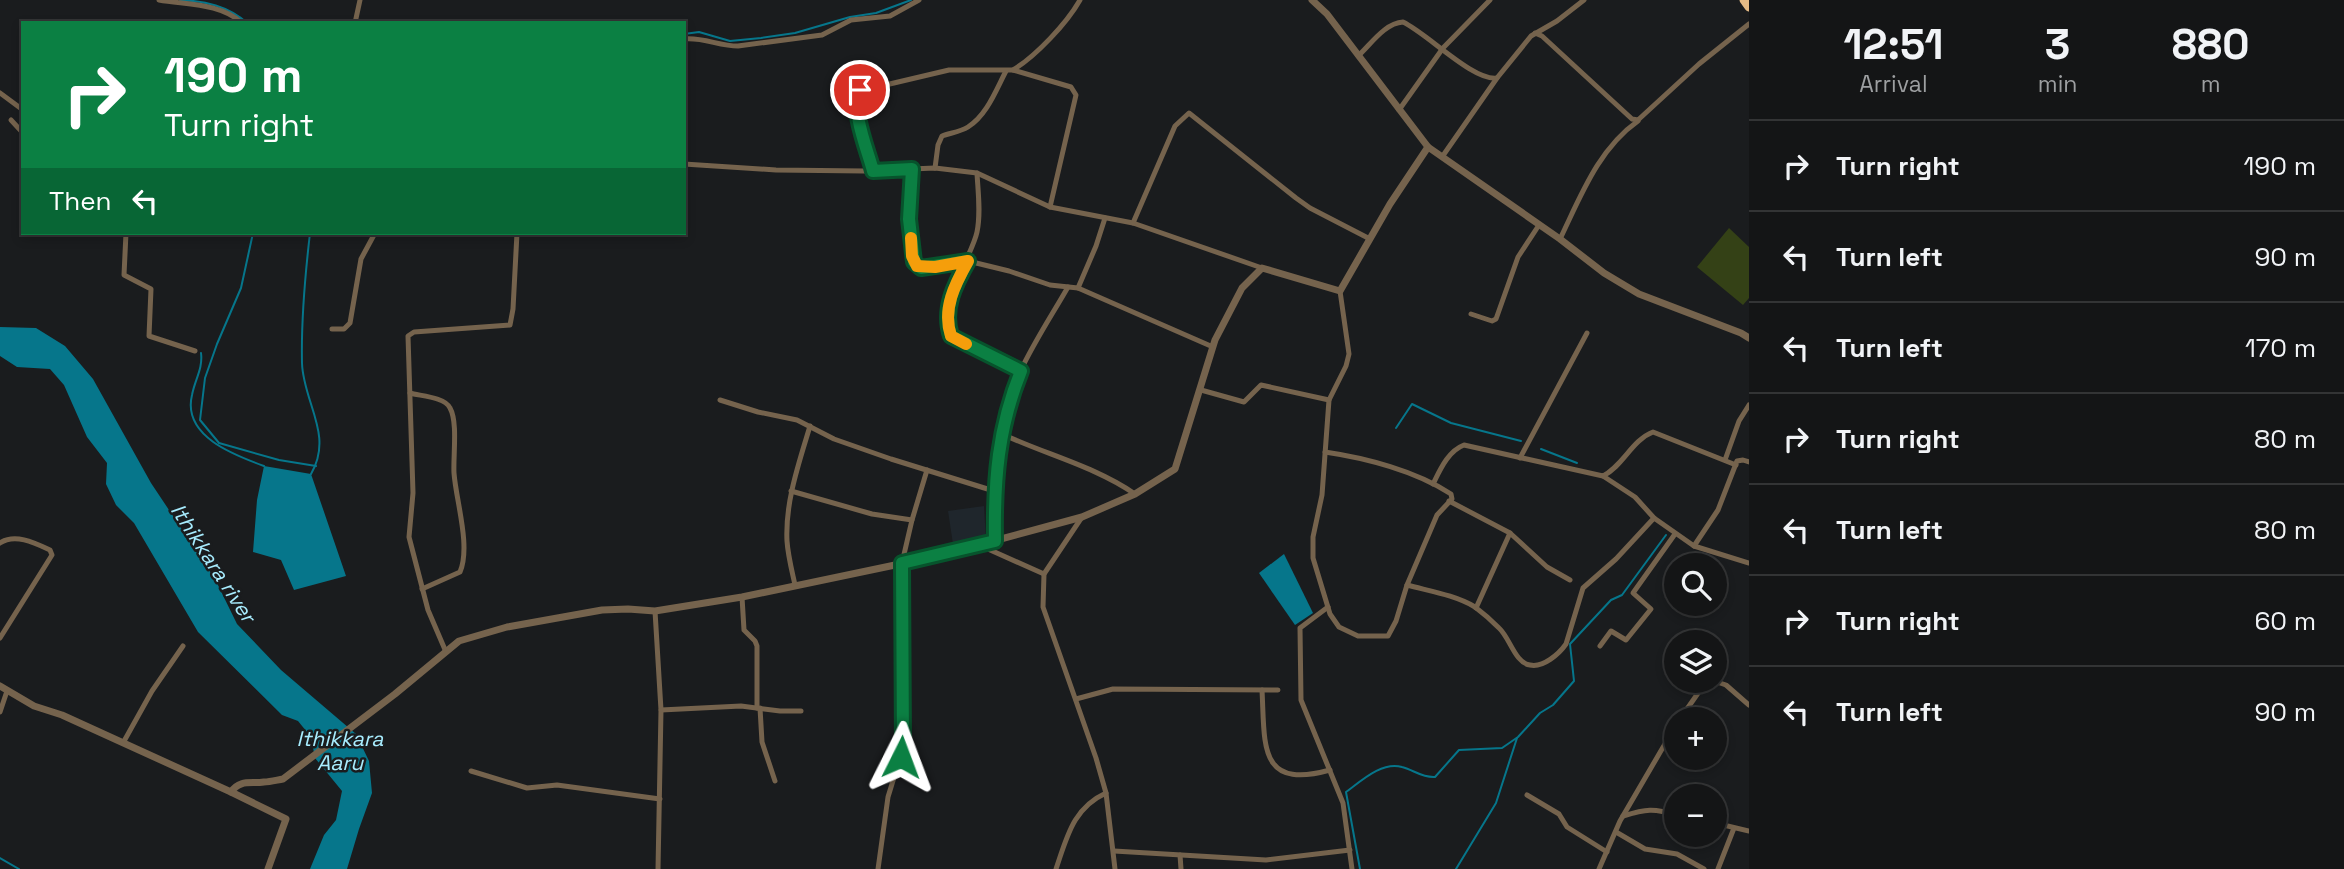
<!DOCTYPE html>
<html lang="en">
<head>
<meta charset="utf-8">
<style>
	:root { --surface:#141516; --page:#1d1e1f; --text:#f1f3f6; --muted:#9d9fa1; --line:#333435 }
	body { margin:0; font-family:"Space Grotesk",sans-serif; background:var(--page); color:var(--text); height:100vh; display:flex; flex-direction:column; font-size:26px; white-space:nowrap }
	* { box-sizing:border-box; margin:0 }
	p { font-size:23px; color:var(--muted) }
	.icon { flex:none; width:38px; height:38px; fill:none; stroke:currentColor; stroke-width:2; stroke-linecap:round; stroke-linejoin:round }
	.map { position:relative; flex:1; overflow:hidden }
	.drawer { display:flex; flex-direction:column; background:var(--surface); width:595px }
	.drawer>* { flex:none }
	.banner { position:absolute; left:21px; top:21px; width:665px; height:214px; border-radius:0px; box-shadow:0 4px 10px #0003,0 0 0 2px var(--line); background:#0b8043; color:#fff; overflow:hidden }
	.tools { position:absolute; left:1664px; top:553px; display:grid; gap:14px }
	.tools a { display:grid; place-items:center; width:63px; height:63px; border-radius:50%; background:var(--surface); box-shadow:0 4px 10px #0003,0 0 0 2px var(--line); font-size:35px }
	.pin { position:absolute; display:grid; place-items:center; width:60px; height:60px; color:#fff; margin:-30px; border:4px solid #fff; border-radius:50%; box-shadow:0 2px 7px #0007 }
	.me { position:absolute; width:77px; margin:-38px; rotate:3deg; stroke-linejoin:round; filter:drop-shadow(0 0 5px #0008) }
	.turn { display:flex; align-items:center; gap:24px; height:147px; padding:0 28px; font-size:32px }
	.turn .icon { width:91px; height:91px; stroke-width:2.5 }
	.turn b { display:block; font-size:49px; line-height:60px }
	.then { display:flex; align-items:center; height:66px; padding:0 28px; background:#0003; gap:14px; font-size:26px }
	.eta { display:flex; justify-content:space-evenly; align-items:center; height:119px; text-align:center }
	.eta b { font-size:42px; font-weight:600; line-height:49px }
	ul { padding:0; list-style:none }
	li { display:flex; align-items:center; gap:21px; height:91px; padding:0 28px; border-top:2px solid var(--line) }
	li div { flex:1 }
	li b { display:block; font-size:26px }
	li em { font-style:normal }
	main { display:flex; flex:1; min-height:0 }
	.map>svg:first-child { display:block }
</style>
</head>
<body>
<main>
<div class="map">
<svg width="1749" height="869" viewBox="0 0 1749 869">
	<rect width="100%" height="100%" fill="#1a1c1e"/>
	<polygon fill="#1f262c" points="984,506 986,540 953,544 948,511"/>
	<polygon fill="#344116" points="1729,228 1749,247 1749,298 1743,305 1697,267"/>
	<g fill="#06768b">
		<polygon points="0,327 36,328 65,346 93,379 151,483 215,579 237,624 281,670 356,734 369,761 372,793 359,829 347,869 310,869 324,835 336,820 342,791 315,758 311,737 298,721 282,715 198,632 134,523 116,505 106,484 107,463 87,437 64,385 50,369 17,367 0,356"/>
		<polygon points="264,466 311,474 346,576 294,590 281,560 253,552 257,500"/>
		<polygon points="1284,554 1313,613 1295,625 1259,573"/>
	</g>
	<g fill="none" stroke-linecap="round" stroke-linejoin="round">
		<g stroke="#06768b" stroke-width="2">
			<path d="M180,0C205,1 228,6 247,23"/>
			<polyline points="684,34 699,32 730,41 761,38 795,33 850,17 876,13 911,0"/>
			<polyline points="253,233 241,288 217,344 205,378 200,420 219,443 279,460 316,466"/>
			<path d="M310,233C305,276 301,320 302,363C303,402 334,435 311,474"/>
			<path d="M201,353C203,369 195,379 192,395C182,436 234,455 264,466"/>
			<polyline points="1396,428 1412,404 1451,423 1521,441"/>
			<polyline points="1541,449 1577,463"/>
			<polyline points="0,858 19,869"/>
			<path d="M1360,869L1346,792C1361,781 1382,761 1402,767C1414,770 1422,778 1435,777L1459,750L1502,748L1518,737L1540,713L1553,705L1574,681L1570,644L1611,600L1622,595L1666,535"/>
			<polyline points="1456,869 1496,803 1517,738"/>
		</g>
		<g stroke="#75634d" stroke-width="5">
			<path d="M159,0C187,5 220,3 242,23"/>
			<polyline points="355,23 360,0"/>
			<polyline points="1535,33 1542,36 1632,119 1638,120 1699,64 1749,24"/>
			<path d="M684,39C703,37 719,46 738,46L822,35L851,20L890,16L919,0"/>
			<path d="M1358,56C1371,44 1385,23 1403,22C1428,34 1473,81 1497,78L1531,36L1557,21L1584,0"/>
			<polyline points="1013,70 1071,87 1076,95 1050,207"/>
			<polyline points="0,93 23,110"/>
			<polyline points="1399,110 1443,48 1490,0"/>
			<polyline points="11,120 23,133"/>
			<polyline points="1442,157 1497,78"/>
			<polyline points="684,164 776,170 864,171 935,168 977,173 1050,207 1133,223 1262,268"/>
			<path d="M935,168L938,145L942,136C950,133 960,132 968,127C987,115 996,90 1006,71"/>
			<path d="M912,169C910,192 904,248 917,266L935,267L968,261L1009,271L1050,285L1078,288L1213,347"/>
			<path d="M873,171L857,109V99L860,91L949,70H1013C1036,56 1067,23 1080,0"/>
			<path d="M977,173C978,192 981,213 977,232C971,260 931,313 954,339L1021,371"/>
			<polyline points="1133,223 1175,126 1189,113 1296,198 1310,208 1370,239"/>
			<polyline points="126,233 124,275 151,289 149,336 195,351"/>
			<path d="M1560,239C1580,198 1598,149 1638,121"/>
			<polyline points="1078,288 1096,246 1105,218"/>
			<path d="M1340,291L1349,354L1346,366L1329,400L1322,495L1313,537V558L1330,614L1339,627L1358,636H1388L1396,621L1407,585C1429,591 1455,595 1475,607C1483,613 1492,621 1499,628C1510,638 1515,663 1530,665C1543,668 1559,654 1566,644L1583,588L1616,559L1654,518L1694,546L1718,510L1737,461L1743,460L1749,462"/>
			<polyline points="1471,314 1492,321 1496,319 1518,257 1539,225"/>
			<polyline points="332,329 344,329 350,323 361,259 375,233"/>
			<polyline points="1201,390 1244,402 1261,385 1329,400"/>
			<path d="M410,393C420,396 445,397 450,408C458,422 453,456 454,473C456,501 471,546 460,572L422,589"/>
			<polyline points="720,400 758,412 797,420 834,439 891,459 994,491"/>
			<path d="M1002,434C1047,455 1094,466 1135,494"/>
			<path d="M1325,452C1366,458 1416,471 1451,494L1452,499L1437,515L1407,585"/>
			<polyline points="1520,458 1587,333"/>
			<polyline points="1725,460 1739,421 1749,405"/>
			<polyline points="1603,476 1635,497 1654,518"/>
			<path d="M1433,484C1440,470 1448,451 1464,445L1603,476C1623,466 1632,440 1653,432L1736,465"/>
			<polyline points="791,491 872,514 912,520"/>
			<polyline points="1449,501 1510,533 1547,567 1570,580"/>
			<polyline points="1082,517 1044,574 1043,607 1096,758 1106,793 1115,869"/>
			<path d="M995,540C994,483 996,425 1020,372C1034,342 1052,315 1068,287"/>
			<path d="M0,543C15,533 35,543 50,550L52,555L0,638"/>
			<polyline points="979,545 1044,574"/>
			<polyline points="1694,546 1749,563"/>
			<path d="M795,585C792,571 788,556 787,541C785,502 799,463 810,426"/>
			<polyline points="742,597 744,630 755,641 757,646 757,708"/>
			<polyline points="1328,607 1300,628 1301,700 1343,803 1352,869"/>
			<polyline points="1476,608 1510,533"/>
			<polyline points="655,611 661,710 658,869"/>
			<polyline points="1600,646 1611,631 1626,640 1651,609 1633,593 1675,534"/>
			<polyline points="446,652 428,610 409,537 413,493 408,336 414,332 510,325 513,309 517,233"/>
			<path d="M1262,690C1265,745 1258,790 1330,770"/>
			<polyline points="1076,699 1113,689 1278,690"/>
			<polyline points="760,708 762,742 775,781"/>
			<polyline points="661,710 741,706 780,711 801,711"/>
			<polyline points="0,712 7,691"/>
			<polyline points="1680,719 1703,686 1714,681 1726,685 1749,705"/>
			<polyline points="123,743 152,691 183,646"/>
			<polyline points="471,771 527,788 557,785 660,799"/>
			<polyline points="1527,795 1559,814 1567,827 1607,852"/>
			<path d="M1623,816C1646,809 1654,808 1676,815"/>
			<polyline points="1715,823 1749,831"/>
			<polyline points="1616,832 1645,849 1677,854 1704,869"/>
			<polyline points="1114,851 1266,860 1350,850"/>
			<polyline points="1180,855 1181,869"/>
			<polyline points="878,869 888,797 903,748 902,563 912,520 927,470"/>
			<path d="M1056,869C1067,837 1073,808 1106,793"/>
			<polyline points="1599,869 1620,821 1676,725"/>
			<polyline points="1718,869 1734,828"/>
		</g>
		<g stroke="#75634d" stroke-width="7">
			<polyline points="1312,0 1327,14 1428,147"/>
			<polyline points="0,686 34,706 62,715 231,792"/>
			<path d="M268,869L286,819L231,792C240,779 251,784 264,782C270,782 277,780 283,779L395,694L459,641L507,627L602,610L628,609L655,611L742,597L938,556L1082,517L1135,494L1175,469L1215,340L1242,288L1262,268L1340,291L1390,204L1428,147L1560,239L1604,273L1639,294L1741,333L1749,338"/>
		</g>
		<polyline stroke="#e4ba86" stroke-width="9" points="1744,0 1749,7"/>
	</g>
	<g fill="none" stroke-linecap="round" stroke-linejoin="round">
		<defs>
			<path id="route" d="M860,90C850,109 868,151 873,171L912,169L909,219L914,262L921,268L968,261C955,284 942,309 951,336L1021,371C998,428 994,480 995,541L902,563L903,748L901,757"/>
		</defs>
		<use href="#route" stroke="#07532c" stroke-width="18"/>
		<use href="#route" stroke="#0b8043" stroke-width="12"/>
		<path stroke="#f59e0b" stroke-width="12" d="M911,238L912,256L917,266L935,267L968,261C955,284 942,309 951,336L966,344"/>
	</g>
	<g text-anchor="middle" stroke-width="5" stroke-linejoin="round" paint-order="stroke">
		<g font-size="21" font-style="italic" fill="#a8edff" stroke="#1a1c1e">
			<text transform="translate(213 563) rotate(57)" y="7">Ithikkara river</text>
			<text x="340" y="746">Ithikkara<tspan x="340" dy="24">Aaru</tspan></text>
		</g>
	</g>
</svg>
<div class="tools">
<a><svg class="icon" aria-label="search" viewBox="0 0 24 24"><circle cx="10" cy="10" r="6"/><path d="M15 15l6 6"/></svg></a>
<a><svg class="icon" aria-label="layers" viewBox="0 0 24 24"><path d="M12 4l9 5-9 5-9-5zM3 14l9 5 9-5"/></svg></a>
<a>+</a>
<a>−</a>
</div>
<div class="pin" style="left:860px;top:90px;background:#d93025"><svg class="icon" aria-label="arrive" viewBox="0 0 24 24"><path d="M6 21V4h12l-3 4 3 4H6"/></svg></div>
<svg class="me" style="left:901px;top:757px" viewBox="-20 -20 40 40"><path d="M0-17L14 15 0 8-14 15z" fill="#0b8043" stroke="#fff" stroke-width="4"/></svg>
<div class="banner">
<div class="turn"><svg class="icon" aria-label="right" viewBox="0 0 24 24"><path d="M7 20v-9h11M14 6l5 5-5 5"/></svg><div><b>190 m</b>Turn right</div></div>
<div class="then">Then<svg class="icon" aria-label="left" viewBox="0 0 24 24"><path d="M17 20v-9H6M10 6l-5 5 5 5"/></svg></div>
</div>
</div>
<section class="drawer">
<div class="eta">
<div><b>12:51</b><p>Arrival</p></div>
<div><b>3</b><p>min</p></div>
<div><b>880</b><p>m</p></div>
</div>
<ul>
<li><svg class="icon" aria-label="right" viewBox="0 0 24 24"><path d="M7 20v-9h11M14 6l5 5-5 5"/></svg><div><b>Turn right</b></div><em>190 m</em></li>
<li><svg class="icon" aria-label="left" viewBox="0 0 24 24"><path d="M17 20v-9H6M10 6l-5 5 5 5"/></svg><div><b>Turn left</b></div><em>90 m</em></li>
<li><svg class="icon" aria-label="left" viewBox="0 0 24 24"><path d="M17 20v-9H6M10 6l-5 5 5 5"/></svg><div><b>Turn left</b></div><em>170 m</em></li>
<li><svg class="icon" aria-label="right" viewBox="0 0 24 24"><path d="M7 20v-9h11M14 6l5 5-5 5"/></svg><div><b>Turn right</b></div><em>80 m</em></li>
<li><svg class="icon" aria-label="left" viewBox="0 0 24 24"><path d="M17 20v-9H6M10 6l-5 5 5 5"/></svg><div><b>Turn left</b></div><em>80 m</em></li>
<li><svg class="icon" aria-label="right" viewBox="0 0 24 24"><path d="M7 20v-9h11M14 6l5 5-5 5"/></svg><div><b>Turn right</b></div><em>60 m</em></li>
<li><svg class="icon" aria-label="left" viewBox="0 0 24 24"><path d="M17 20v-9H6M10 6l-5 5 5 5"/></svg><div><b>Turn left</b></div><em>90 m</em></li>
</ul>
</section>
</main>
</body>
</html>
